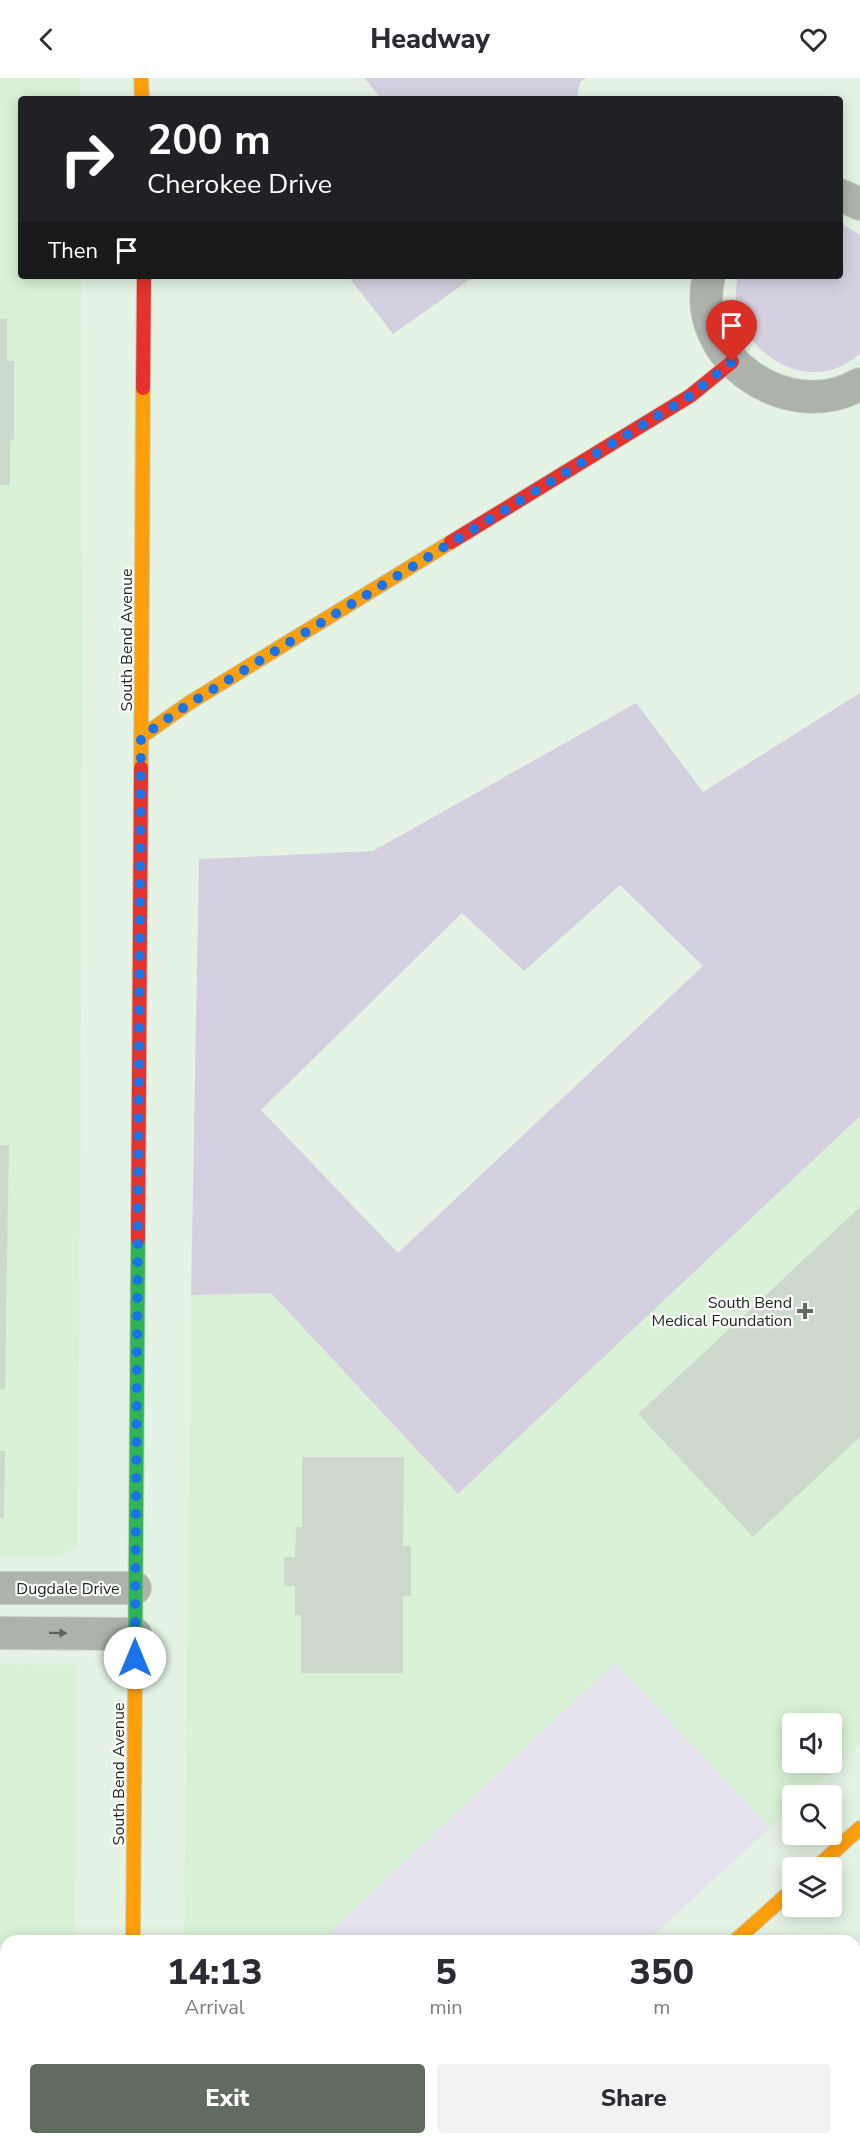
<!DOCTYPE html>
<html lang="en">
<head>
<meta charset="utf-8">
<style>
	:root { --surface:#fff; --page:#f2f2f3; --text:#2b2b33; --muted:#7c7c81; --accent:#616c60 }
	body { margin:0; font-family:"Nunito Sans",sans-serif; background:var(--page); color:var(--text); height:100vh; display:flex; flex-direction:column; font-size:22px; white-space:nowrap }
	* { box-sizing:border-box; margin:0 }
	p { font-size:20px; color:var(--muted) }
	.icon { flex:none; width:33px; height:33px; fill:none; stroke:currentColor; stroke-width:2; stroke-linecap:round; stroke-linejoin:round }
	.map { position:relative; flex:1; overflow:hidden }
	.details { position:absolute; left:0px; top:1857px; width:861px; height:210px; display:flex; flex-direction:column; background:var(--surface); border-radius:18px 18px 0 0; box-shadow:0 3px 15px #0003 }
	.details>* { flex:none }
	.top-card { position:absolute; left:18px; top:18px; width:825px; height:183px; border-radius:6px; box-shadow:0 3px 15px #0003; background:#202124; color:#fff; overflow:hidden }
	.buttons { position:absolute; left:782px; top:1635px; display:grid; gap:12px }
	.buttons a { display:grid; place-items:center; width:60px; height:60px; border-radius:6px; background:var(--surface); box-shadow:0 3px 15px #0003; font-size:30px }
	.pin { position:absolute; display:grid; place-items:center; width:51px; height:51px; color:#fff; margin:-62px -26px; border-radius:50% 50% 50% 0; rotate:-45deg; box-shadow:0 0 6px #0007 }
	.pin .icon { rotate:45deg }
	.me { position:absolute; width:66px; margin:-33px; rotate:0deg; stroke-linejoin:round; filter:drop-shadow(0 0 4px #0008) }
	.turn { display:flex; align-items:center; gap:21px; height:126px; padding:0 30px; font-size:27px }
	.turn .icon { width:78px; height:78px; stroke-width:2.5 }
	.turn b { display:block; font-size:42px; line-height:51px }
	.then { display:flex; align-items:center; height:57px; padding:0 30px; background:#0003; gap:12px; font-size:22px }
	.eta { display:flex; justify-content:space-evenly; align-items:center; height:102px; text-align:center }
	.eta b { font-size:36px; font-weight:800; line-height:42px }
	.action { display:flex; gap:12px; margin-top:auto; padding:12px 30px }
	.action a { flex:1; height:69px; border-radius:6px; background:var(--accent); color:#fff; font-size:24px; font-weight:800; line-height:69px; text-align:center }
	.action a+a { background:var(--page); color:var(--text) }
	header { display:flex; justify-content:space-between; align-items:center; height:78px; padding:0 30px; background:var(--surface); font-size:27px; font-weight:800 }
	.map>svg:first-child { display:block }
</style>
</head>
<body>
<header><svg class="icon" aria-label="back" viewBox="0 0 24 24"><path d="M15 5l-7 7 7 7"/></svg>Headway<svg class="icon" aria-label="heart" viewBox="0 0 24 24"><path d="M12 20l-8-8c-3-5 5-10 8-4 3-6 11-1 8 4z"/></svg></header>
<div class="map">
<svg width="860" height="2067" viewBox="0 0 860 2067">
	<rect width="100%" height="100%" fill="#e4f3e3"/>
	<g fill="#d9f2d7" fill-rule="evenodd">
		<polygon points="0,0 80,0 80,21 21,21 21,198 81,198 83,588 78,1468 60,1479 0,1479"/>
		<path d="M860,1038V1667L806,1717L792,1718V1730L770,1750L615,1585L321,1863H184L191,1217L271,1215L458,1416ZM792,1646H831V1684H792Z"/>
		<polygon points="0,1586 76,1587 75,1863 6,1863 6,2061 74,2061 74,2067 0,2067"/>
		<polygon points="184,2061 430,2061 424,2067 184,2067"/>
	</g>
	<polygon fill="#e5e2ed" points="615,1585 770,1750 647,1863 321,1863"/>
	<g fill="#d5d0df" fill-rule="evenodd">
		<polygon points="364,0 587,0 580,4 577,21 382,21"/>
		<path d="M840,145L860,157V275C808,326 721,266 738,198H840Z"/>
		<polygon points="348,198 475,198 393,256"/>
		<path d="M860,615V1038L458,1416L271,1215L191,1217L199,781L373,773L636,625L703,714ZM620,807L703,888L398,1175L261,1032L462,835L524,893Z"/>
	</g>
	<g fill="#cdd9cc">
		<polygon points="0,241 7,241 7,283 14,283 14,361 10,363 10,407 0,407"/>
		<polygon points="0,1067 9,1067 5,1311 0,1311"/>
		<polygon points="860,1129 860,1359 753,1459 638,1336"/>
		<polygon points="0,1373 5,1373 4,1440 0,1440"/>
		<polygon points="302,1379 404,1379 403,1468 411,1468 411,1518 403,1518 403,1595 301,1595 301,1537 295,1537 295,1508 284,1508 284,1479 295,1479 296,1449 302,1449"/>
		<polygon points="855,1928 860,1934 860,1970 855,1975"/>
		<rect x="250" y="2061" width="105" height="6"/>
		<polygon points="676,2061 747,2061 741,2067 669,2067"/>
	</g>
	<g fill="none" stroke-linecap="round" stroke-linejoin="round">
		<defs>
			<g id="street">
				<polyline points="840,117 860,126"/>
				<path d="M709,198C688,279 789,348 860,306"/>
				<polyline points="0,1510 135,1510"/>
				<polyline points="0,1555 135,1556"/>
			</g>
			<polyline id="fast" points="135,1603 138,1161"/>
			<g id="slow">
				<polyline points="141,0 142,21"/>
				<polyline points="141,659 189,625 451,464"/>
				<polyline points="141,690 143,310"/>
				<polyline points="816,1790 860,1750"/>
				<polyline points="133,1863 135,1603"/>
				<polyline points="735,1863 792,1812"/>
				<polyline points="134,2061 134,2067"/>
			</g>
			<g id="jam">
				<polyline points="143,310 144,198"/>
				<polyline points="451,464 690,318 732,284"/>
				<polyline points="138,1161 141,690"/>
				<polyline points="518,2067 524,2061"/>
			</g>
		</defs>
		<use href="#street" stroke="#c5d0c4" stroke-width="34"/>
		<use href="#fast" stroke="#c5d0c4" stroke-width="16"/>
		<use href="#slow" stroke="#c5d0c4" stroke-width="16"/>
		<use href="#jam" stroke="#c5d0c4" stroke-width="16"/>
		<use href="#street" stroke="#adb2ac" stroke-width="32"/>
		<use href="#fast" stroke="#30b455" stroke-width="14"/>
		<use href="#slow" stroke="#ff9f0a" stroke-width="14"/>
		<use href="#jam" stroke="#e5322d" stroke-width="14"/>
	</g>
	<defs><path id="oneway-solid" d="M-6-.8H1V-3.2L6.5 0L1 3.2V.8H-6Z" transform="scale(1.5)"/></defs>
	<use fill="#5c645b" href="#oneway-solid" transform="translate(58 1555) rotate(1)"/>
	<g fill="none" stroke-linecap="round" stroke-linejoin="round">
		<polyline stroke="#1a73e8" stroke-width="10" stroke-dasharray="0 18" points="135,1580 141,659 189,626 690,318 732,284"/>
	</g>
	<path fill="#616c60" stroke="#fefefe" stroke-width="2" d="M802 1224h6v6h6v6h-6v6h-6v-6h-6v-6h6z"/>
	<g text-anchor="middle" stroke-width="4.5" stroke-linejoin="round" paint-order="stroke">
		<g font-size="16" fill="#1a2419" stroke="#fefefe">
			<text transform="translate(126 562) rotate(-90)" y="6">South Bend Avenue</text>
			<text x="68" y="1516">Dugdale Drive</text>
			<text transform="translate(118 1696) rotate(-90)" y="6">South Bend Avenue</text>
		</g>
		<g font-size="16" fill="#1a2419" stroke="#fefefe" text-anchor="end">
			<text x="792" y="1230">South Bend<tspan x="792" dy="18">Medical Foundation</tspan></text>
		</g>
	</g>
</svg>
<div class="buttons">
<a><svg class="icon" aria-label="sound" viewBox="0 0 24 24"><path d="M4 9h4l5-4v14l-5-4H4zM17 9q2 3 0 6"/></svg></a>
<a><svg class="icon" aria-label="search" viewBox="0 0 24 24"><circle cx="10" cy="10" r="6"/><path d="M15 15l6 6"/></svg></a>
<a><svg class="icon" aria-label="layers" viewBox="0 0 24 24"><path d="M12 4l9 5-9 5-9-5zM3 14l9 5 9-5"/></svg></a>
</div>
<div class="pin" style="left:732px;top:284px;background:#d93025"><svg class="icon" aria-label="arrive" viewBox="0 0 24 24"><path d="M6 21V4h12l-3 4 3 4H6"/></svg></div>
<svg class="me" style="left:135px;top:1580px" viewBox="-20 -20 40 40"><circle r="19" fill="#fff"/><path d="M0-13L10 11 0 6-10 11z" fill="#1a73e8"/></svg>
<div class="top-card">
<div class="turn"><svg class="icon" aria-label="right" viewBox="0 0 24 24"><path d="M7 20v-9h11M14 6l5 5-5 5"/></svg><div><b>200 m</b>Cherokee Drive</div></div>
<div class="then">Then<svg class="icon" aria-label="arrive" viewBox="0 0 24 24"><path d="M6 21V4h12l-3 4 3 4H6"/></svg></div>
</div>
<section class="details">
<div class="eta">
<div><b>14:13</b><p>Arrival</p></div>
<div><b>5</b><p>min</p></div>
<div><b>350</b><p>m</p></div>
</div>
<div class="action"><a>Exit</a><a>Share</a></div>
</section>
</div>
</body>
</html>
